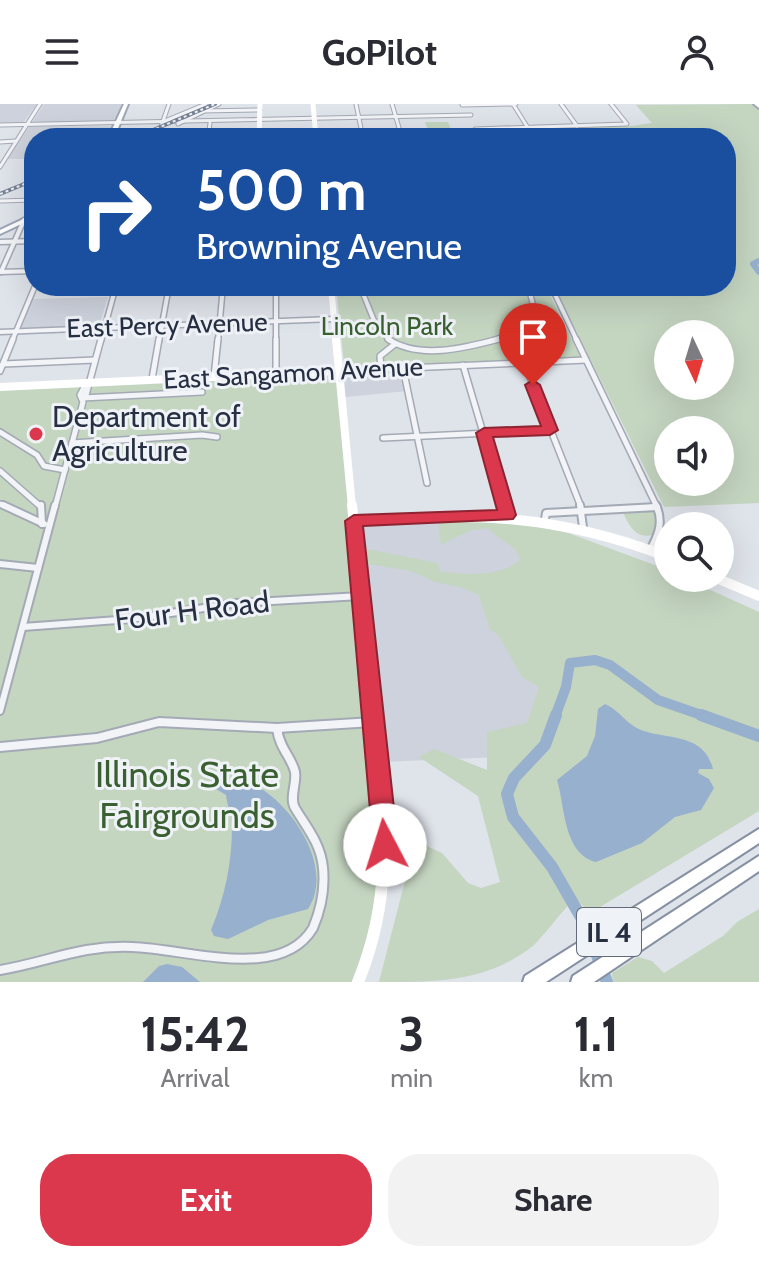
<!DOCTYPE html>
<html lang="en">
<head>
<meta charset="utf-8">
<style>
	:root { --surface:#fff; --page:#f2f2f3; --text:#2b2b33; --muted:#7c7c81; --accent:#db384d }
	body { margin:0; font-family:Cabin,sans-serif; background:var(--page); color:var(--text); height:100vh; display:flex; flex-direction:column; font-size:30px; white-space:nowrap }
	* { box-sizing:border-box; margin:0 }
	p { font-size:26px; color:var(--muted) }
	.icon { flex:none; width:44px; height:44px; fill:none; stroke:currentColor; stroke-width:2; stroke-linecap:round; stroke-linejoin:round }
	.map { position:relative; height:878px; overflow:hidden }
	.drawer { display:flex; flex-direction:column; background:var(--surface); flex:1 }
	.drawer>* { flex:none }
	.banner { position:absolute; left:24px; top:24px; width:712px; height:168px; border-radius:32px; box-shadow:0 8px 32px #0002; background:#1a4fa0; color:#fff; overflow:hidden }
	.needle { width:52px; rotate:176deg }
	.tools { position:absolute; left:654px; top:216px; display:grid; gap:16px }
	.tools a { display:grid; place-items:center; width:80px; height:80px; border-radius:50%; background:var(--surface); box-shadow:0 8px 32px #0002; font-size:40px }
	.pin { position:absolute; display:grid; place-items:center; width:68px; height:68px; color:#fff; margin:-82px -34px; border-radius:50% 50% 50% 0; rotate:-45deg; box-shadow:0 0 8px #0007 }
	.pin .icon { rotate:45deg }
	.me { position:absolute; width:88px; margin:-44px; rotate:355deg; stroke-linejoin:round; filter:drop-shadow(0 0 6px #0008) }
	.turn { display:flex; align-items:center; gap:28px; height:168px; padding:0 40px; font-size:36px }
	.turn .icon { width:104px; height:104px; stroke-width:2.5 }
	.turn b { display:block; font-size:56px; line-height:68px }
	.eta { display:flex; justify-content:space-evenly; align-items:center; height:136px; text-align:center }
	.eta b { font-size:48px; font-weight:800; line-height:56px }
	.primary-button { display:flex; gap:16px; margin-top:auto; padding:16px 40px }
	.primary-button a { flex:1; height:92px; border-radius:32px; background:var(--accent); color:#fff; font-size:32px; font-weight:800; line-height:92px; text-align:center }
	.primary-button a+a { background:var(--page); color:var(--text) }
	header { display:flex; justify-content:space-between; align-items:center; height:104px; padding:0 40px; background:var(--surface); font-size:36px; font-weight:800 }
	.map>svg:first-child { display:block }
</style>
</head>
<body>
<header><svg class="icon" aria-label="menu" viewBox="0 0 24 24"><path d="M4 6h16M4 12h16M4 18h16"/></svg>GoPilot<svg class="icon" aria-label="person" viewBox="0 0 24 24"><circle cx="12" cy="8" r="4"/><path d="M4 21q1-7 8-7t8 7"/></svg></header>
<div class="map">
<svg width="759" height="878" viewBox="0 0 759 878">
	<rect width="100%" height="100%" fill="#dfe3ea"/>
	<g fill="#cdd2dc">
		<polygon points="0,0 37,0 22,20 0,20"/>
		<polygon points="44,0 122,0 112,19 31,20"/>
		<polygon points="112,22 107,34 34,34 34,55 7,55 29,23"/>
		<polygon points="108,193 99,222 21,225 33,195"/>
		<polygon points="402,265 407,287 345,293 342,269"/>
		<polygon points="521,416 552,587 524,652 382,658 361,424 371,419"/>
	</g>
	<g fill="#c4d5c0" fill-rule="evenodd">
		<path d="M752,0L759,5V399L664,403L554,182H726V34H431L425,18H448L451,26L632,22L652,19L636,1ZM668,230H720V282H668ZM668,326H720V378H668Z"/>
		<polygon points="336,182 546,182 580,253 353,263 344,259"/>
		<path d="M329,270L337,276L379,724C380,779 372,827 352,878H0V286Z"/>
		<path d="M655,405L659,416L656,430C636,437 629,422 622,406Z"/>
		<path d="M471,414L560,426L668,466V474H684L759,508V707L590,809L575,794C560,809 548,827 533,842C487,878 437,878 379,878L406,773L405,732L442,749L468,779L481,784L500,778L478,692L419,653L434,645L487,666V628L527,619L539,583L522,573L499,532L490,525L479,491L460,483L435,478L411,467L363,459L362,444L437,459L441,468C468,470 498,474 520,456L516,446L487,424L469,427L441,441L438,417Z"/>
		<polygon points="759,805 759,878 613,878 612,869 638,853 652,857 664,869 723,832 737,818"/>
	</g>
	<g fill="#97b0ce">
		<path d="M605,600C617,605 624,616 635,623C661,638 703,625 713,665H699L698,669L709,675L714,684L701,706L675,713L642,739L596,758C563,750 565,701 557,676L587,652L595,632L598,605Z"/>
		<path d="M242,675C286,689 337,761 308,805L268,816L228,835L214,832L211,826C225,792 232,759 232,722C232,712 227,701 226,691L216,685L218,680Z"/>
		<polygon points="167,860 182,863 200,878 143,878 159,862"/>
	</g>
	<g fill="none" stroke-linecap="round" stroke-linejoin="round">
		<polyline stroke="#97b0ce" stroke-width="6" points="759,157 753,160 759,168"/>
		<polyline stroke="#97b0ce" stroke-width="10" points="555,613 566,583 570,559 595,556 610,561 658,596 707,613"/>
		<g stroke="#97b0ce" stroke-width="12">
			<polyline points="556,611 545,641 514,674 507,690 513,713 552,763 586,822 607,878"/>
			<polyline points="701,611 759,632"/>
		</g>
		<defs>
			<g id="street-far4">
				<polyline points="356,0 363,34"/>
				<polyline points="392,0 402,34"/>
				<polyline points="513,0 528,24"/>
				<polyline points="561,0 577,22"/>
				<polyline points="462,1 516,0"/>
				<polyline points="202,7 260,6"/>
				<polyline points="165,17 206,0"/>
				<polyline points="178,20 219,0"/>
				<polyline points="0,21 471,11"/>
				<polyline points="475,25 627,20 611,0"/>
				<polyline points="157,34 169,0"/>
				<polyline points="208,34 210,19"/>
				<polyline points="0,38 16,37"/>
				<polyline points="0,63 40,0"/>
				<polyline points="0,97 34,96"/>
			</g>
			<g id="street-far3">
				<polyline points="0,138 34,137"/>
				<polyline points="0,168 34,167"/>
				<polyline points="1,168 24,116 34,116"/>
				<polyline points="276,182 276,237"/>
				<polyline points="360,182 375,219 390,237"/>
				<polyline points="551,182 577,237"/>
				<polyline points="0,228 334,215"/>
				<polyline points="12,237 35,182"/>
				<polyline points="101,237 116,182"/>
				<polyline points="159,237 169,182"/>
				<polyline points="218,237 223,182"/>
				<polyline points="491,237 531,223 535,208 528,182"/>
			</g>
			<g id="street-far2">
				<polyline points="276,235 276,270"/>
				<path d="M388,235C419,256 465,244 499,235"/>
				<polyline points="576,235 657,403"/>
				<polyline points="524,258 581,403"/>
				<polyline points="3,260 95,256"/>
				<polyline points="463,261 505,403"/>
				<polyline points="403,264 427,379"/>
				<polyline points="381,265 380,252 395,240"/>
				<polyline points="0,267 13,235"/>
				<polyline points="339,267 586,256"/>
				<polyline points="214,273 218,235"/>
				<polyline points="152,275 159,235"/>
				<polyline points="82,294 202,288"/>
				<polyline points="82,294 86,291 101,235"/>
				<polyline points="0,328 37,351 44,362 65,366"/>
				<polyline points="383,334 550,326"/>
				<polyline points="72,339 202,331 217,333"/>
				<polyline points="0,367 41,403"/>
				<polyline points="0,400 7,403"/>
				<polyline points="55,403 83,298 80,291 86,280"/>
				<polyline points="651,403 657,403"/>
			</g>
			<g id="street-far1">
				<polyline points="3,401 44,420"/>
				<polyline points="41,401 42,420"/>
				<polyline points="504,401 507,411"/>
				<polyline points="580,401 583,423"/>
				<polyline points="545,415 546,409 657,403"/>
				<path d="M650,446C658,431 664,418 656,401"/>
				<polyline points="0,460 38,464"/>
				<polyline points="23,523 131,515 237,499 361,492"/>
				<polyline points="0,607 55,401"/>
			</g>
			<g id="street">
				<polyline points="0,643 97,634 159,618 277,624 373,618"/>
				<path d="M0,866C49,858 79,841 132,843C189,845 281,878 313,824C321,805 325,784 323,764C321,740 307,724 295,704C289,694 297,680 295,668C292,654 279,644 277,624"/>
			</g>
			<g id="primary">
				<polygon points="124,0 128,0 114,34 108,34"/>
				<polygon points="754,0 759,0 759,4"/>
				<polygon points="34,110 34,114 0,130 0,126"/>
			</g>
			<g id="highway">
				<polygon points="759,725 759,739 546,878 523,878 525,872"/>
				<polygon points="759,752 759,767 594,878 571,878 573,872"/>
			</g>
		</defs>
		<use href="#street-far4" stroke="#a4aab5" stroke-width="5"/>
		<use href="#street-far3" stroke="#a4aab5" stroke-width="7"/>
		<use href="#street-far2" stroke="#a4aab5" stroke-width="8"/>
		<use href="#street-far1" stroke="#a4aab5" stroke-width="10"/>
		<use href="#street" stroke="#a4aab5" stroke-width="12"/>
		<use href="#primary" stroke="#9ea7b7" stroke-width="4"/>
		<use href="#highway" stroke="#8590a2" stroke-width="4"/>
		<use href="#street-far4" stroke="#f3f4f8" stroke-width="3"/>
		<use href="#street-far3" stroke="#f3f4f8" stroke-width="4"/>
		<use href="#street-far2" stroke="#f3f4f8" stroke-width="5"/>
		<use href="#street-far1" stroke="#f3f4f8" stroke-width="6"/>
		<use href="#street" stroke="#f3f4f8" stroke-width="8"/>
		<g stroke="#fff" stroke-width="5">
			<polyline points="313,0 316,34"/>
			<polyline points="259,34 260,0"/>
		</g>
		<polyline stroke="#fff" stroke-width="6" points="331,182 336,237"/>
		<g stroke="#fff" stroke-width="8">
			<polyline points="336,235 352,403"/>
			<polyline points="0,283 339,267"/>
		</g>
		<g stroke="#fff" stroke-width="10">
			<polyline points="352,401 373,613"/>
			<path d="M354,417C474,409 554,409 668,453"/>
			<polyline points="716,474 759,492"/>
		</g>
		<path stroke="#fff" stroke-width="12" d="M358,878C397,783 382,710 372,611"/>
		<use href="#primary" fill="#fff" fill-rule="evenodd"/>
		<use href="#highway" fill="#fff" fill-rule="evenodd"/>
		<defs>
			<g id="rail">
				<polyline points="134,34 215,0"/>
				<polyline points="0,90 34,76"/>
			</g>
		</defs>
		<use href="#rail" stroke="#778295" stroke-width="4"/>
		<use href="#rail" stroke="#eff2f7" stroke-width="2" stroke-dasharray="3" stroke-linecap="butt"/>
	</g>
	<polygon fill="#db384d" stroke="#8e2432" stroke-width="2" points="533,276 540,281 558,326 550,331 493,333 516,411 513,415 363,422 398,741 394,749 385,752 377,749 373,741 345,417 354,411 497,406 476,329 484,324 541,322 525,281"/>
	<circle fill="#db384d" stroke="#eff2f7" stroke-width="3" cx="36" cy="330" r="8"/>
	<g text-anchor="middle" stroke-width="6" stroke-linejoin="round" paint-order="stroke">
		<g font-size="26" fill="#273043" stroke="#eff2f7">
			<text transform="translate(167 221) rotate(-2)" y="9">East Percy Avenue</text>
			<text transform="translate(293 269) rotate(-3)" y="9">East Sangamon Avenue</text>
		</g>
		<g font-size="26" fill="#3a6032" stroke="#eff2f7">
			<text x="387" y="231">Lincoln Park</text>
		</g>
		<rect fill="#eff2f7" stroke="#636a79" stroke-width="2" x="577" y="804" width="64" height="48" rx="6"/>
		<g font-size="28" font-weight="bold" fill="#273043">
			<text x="609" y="838">IL 4</text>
		</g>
		<g font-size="30" fill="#273043" stroke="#eff2f7" text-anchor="start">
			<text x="52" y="323">Department of<tspan x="52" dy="34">Agriculture</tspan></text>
		</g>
		<g font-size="30" fill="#273043" stroke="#eff2f7">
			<text transform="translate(192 507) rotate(-7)" y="10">Four H Road</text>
		</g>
		<g font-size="36" fill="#3a6032" stroke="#eff2f7">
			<text x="187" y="683">Illinois State<tspan x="187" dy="41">Fairgrounds</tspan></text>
		</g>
	</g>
</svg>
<div class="tools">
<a><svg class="needle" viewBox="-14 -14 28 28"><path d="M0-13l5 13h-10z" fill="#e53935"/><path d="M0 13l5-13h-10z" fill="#7c7c81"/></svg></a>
<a><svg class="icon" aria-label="sound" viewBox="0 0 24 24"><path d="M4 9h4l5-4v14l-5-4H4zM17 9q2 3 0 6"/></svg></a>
<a><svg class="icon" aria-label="search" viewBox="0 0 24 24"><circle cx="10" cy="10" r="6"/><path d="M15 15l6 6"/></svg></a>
</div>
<div class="pin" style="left:533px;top:281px;background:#d93025"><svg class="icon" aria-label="arrive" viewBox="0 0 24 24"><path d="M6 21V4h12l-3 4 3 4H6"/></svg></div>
<svg class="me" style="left:385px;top:741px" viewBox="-20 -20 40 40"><circle r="19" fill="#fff"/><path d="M0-13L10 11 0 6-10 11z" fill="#db384d"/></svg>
<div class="banner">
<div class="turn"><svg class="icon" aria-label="right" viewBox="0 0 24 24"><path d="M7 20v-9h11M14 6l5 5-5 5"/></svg><div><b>500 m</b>Browning Avenue</div></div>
</div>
</div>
<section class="drawer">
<div class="eta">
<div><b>15:42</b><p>Arrival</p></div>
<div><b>3</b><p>min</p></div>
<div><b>1.1</b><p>km</p></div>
</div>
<div class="primary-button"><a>Exit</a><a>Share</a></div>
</section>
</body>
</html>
